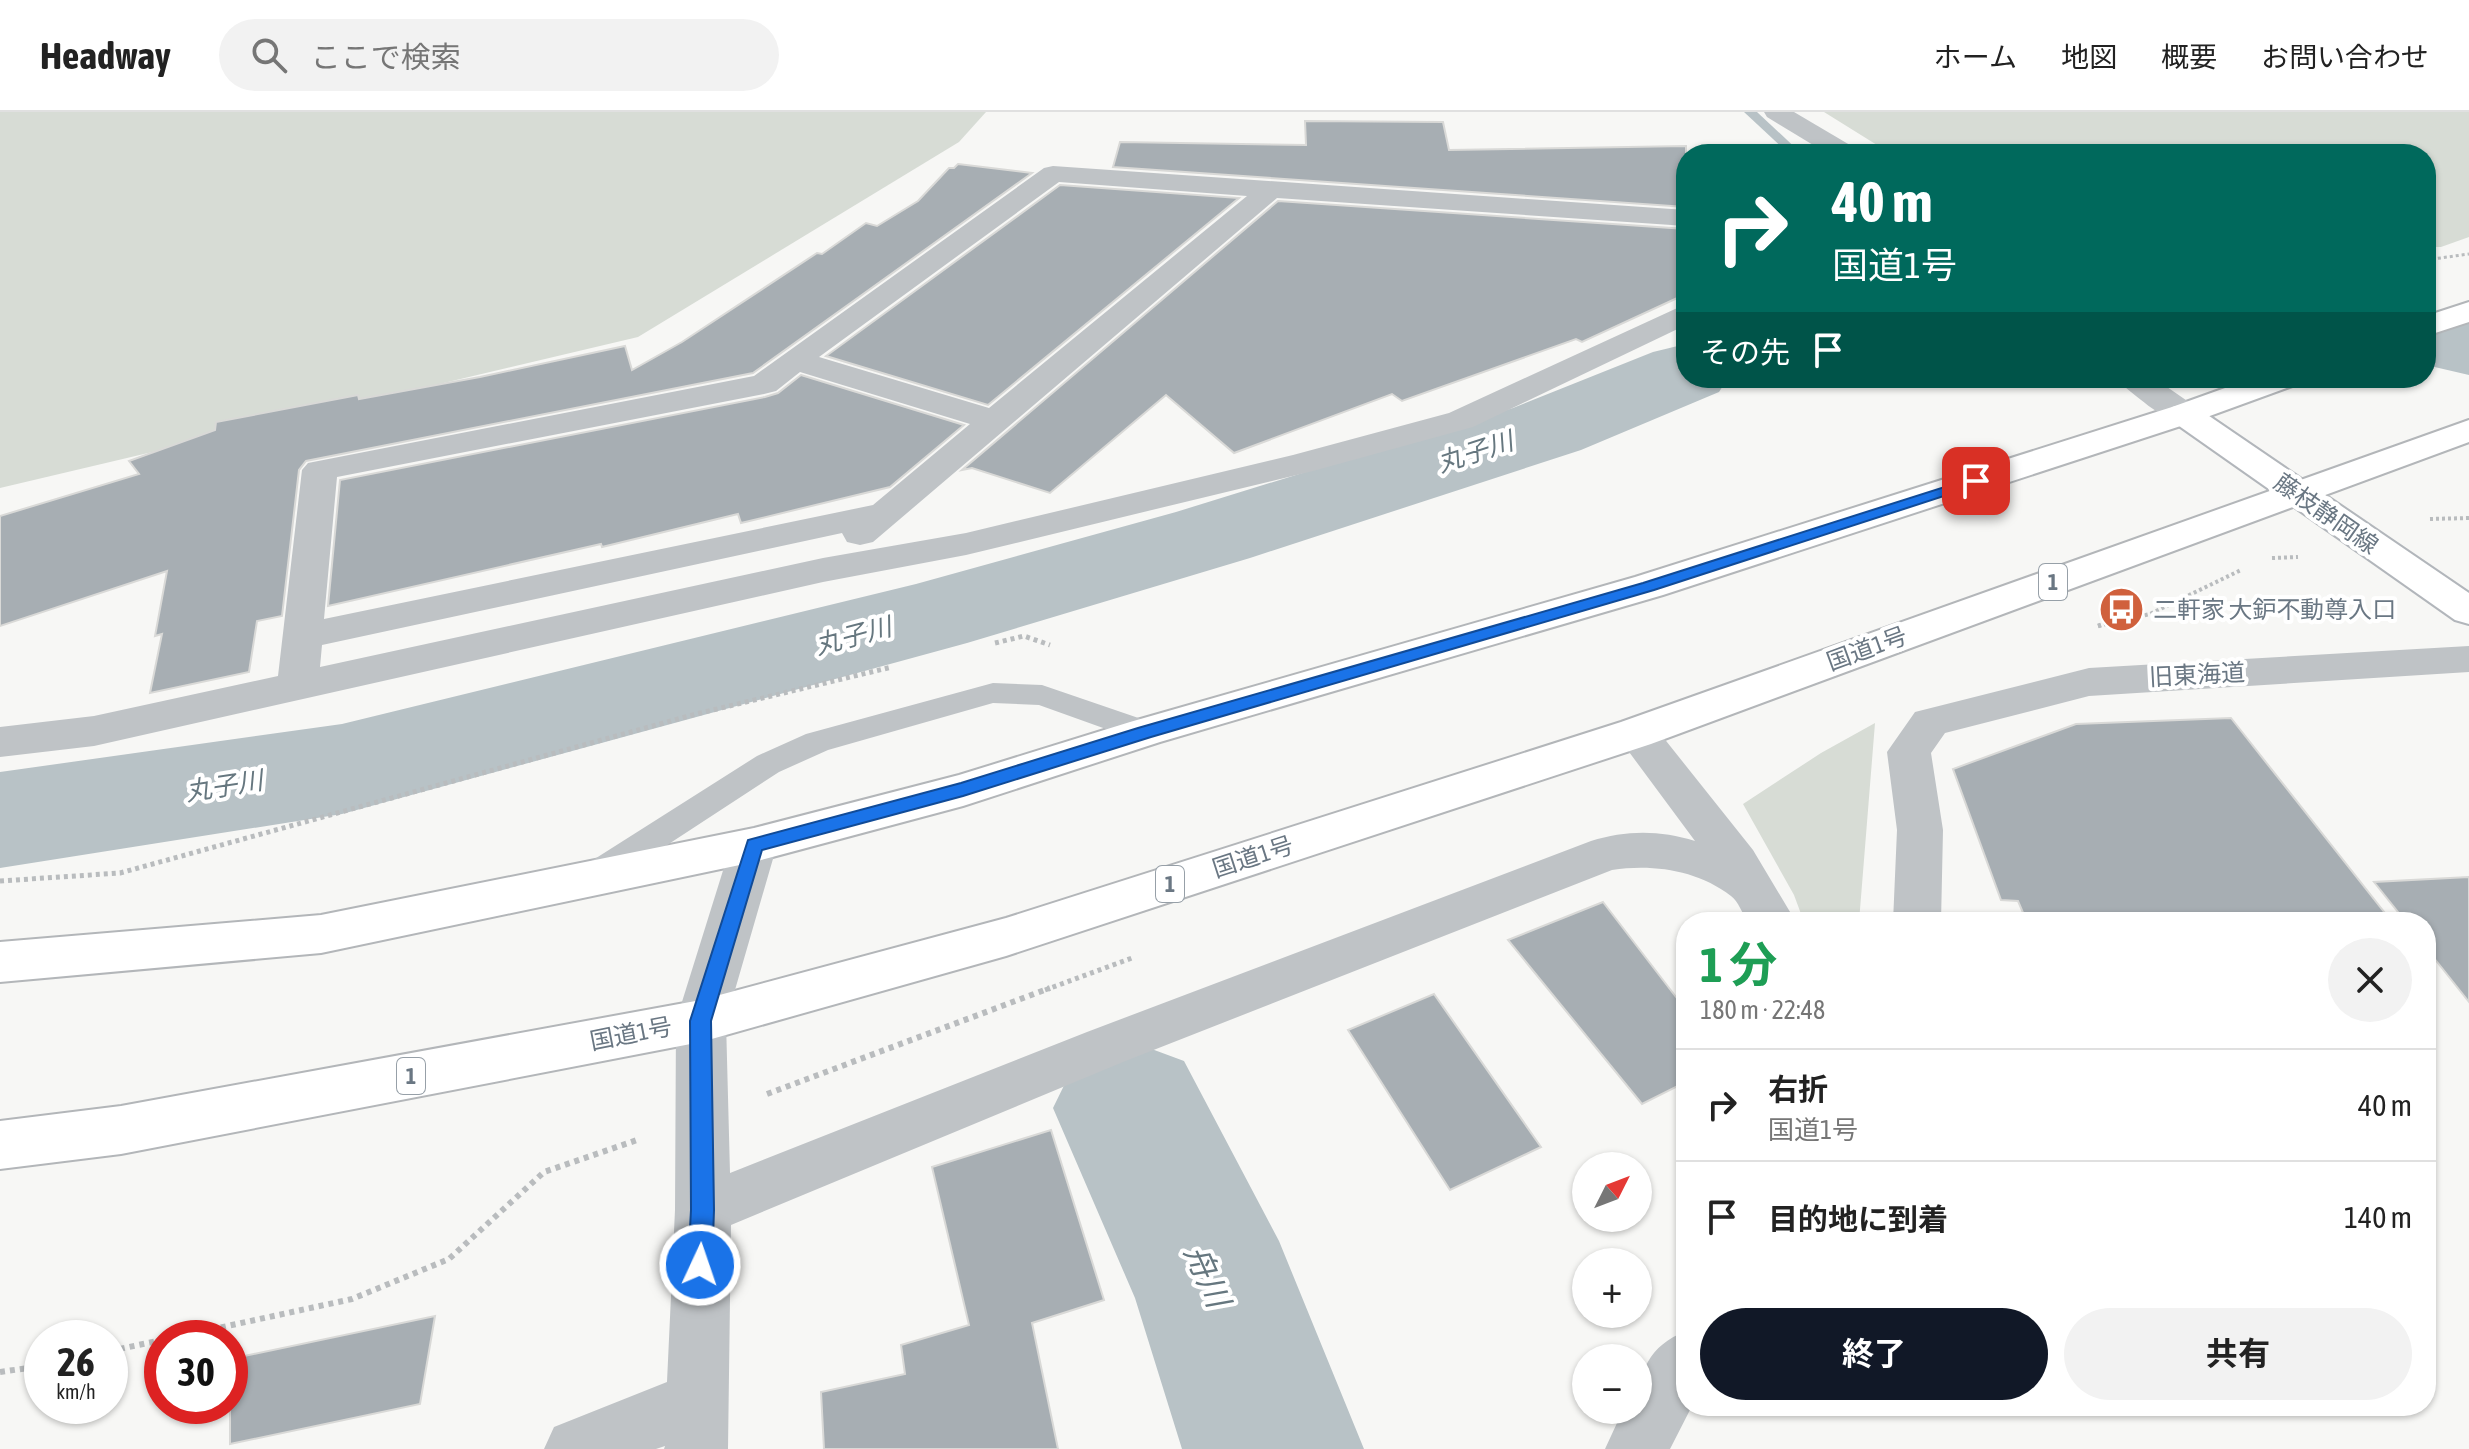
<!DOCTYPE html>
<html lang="ja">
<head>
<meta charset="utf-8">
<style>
	:root { --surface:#fff; --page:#f2f2f2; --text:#222; --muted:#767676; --line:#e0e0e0; --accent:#111827 }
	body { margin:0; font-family:"Asap Condensed","Noto Sans JP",sans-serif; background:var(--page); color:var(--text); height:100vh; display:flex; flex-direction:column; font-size:30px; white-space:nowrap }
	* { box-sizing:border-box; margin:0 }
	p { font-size:26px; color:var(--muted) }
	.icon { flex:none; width:44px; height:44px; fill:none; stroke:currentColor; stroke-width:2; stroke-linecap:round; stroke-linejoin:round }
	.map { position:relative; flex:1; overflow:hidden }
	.drawer { position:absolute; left:1676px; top:800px; width:760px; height:504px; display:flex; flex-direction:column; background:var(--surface); border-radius:32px; box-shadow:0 2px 6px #0004 }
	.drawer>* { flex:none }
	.guide { position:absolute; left:1676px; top:32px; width:760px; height:244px; border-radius:32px; box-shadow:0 2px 6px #0004; background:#00695c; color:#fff; overflow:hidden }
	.needle { width:52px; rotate:48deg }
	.tools { position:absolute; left:1572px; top:1040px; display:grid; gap:16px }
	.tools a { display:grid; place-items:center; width:80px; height:80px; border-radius:50%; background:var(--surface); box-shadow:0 2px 6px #0004; font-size:40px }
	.speed { position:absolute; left:24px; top:1208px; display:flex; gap:16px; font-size:40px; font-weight:700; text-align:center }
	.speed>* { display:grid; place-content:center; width:104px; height:104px; border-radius:50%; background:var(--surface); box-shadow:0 2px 6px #0004; line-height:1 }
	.speed small { font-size:20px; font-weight:400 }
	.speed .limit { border:12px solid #d22; background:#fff; color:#111 }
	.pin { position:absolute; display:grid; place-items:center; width:68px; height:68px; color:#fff; margin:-34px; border-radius:16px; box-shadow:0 4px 12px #0006 }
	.me { position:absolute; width:88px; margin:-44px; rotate:3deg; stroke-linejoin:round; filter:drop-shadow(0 0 6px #0008) }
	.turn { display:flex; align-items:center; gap:28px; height:168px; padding:0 24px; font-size:36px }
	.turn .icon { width:104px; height:104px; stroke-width:2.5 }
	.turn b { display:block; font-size:56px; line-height:68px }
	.then { display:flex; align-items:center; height:76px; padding:0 24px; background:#0003; gap:16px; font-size:30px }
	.round { display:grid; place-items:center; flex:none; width:84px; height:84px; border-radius:42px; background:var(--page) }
	.headline { display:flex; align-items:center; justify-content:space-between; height:136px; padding:0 24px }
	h1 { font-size:48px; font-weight:700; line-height:60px; color:#1e9e55 }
	.primary-button { display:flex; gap:16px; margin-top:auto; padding:16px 24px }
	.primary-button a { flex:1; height:92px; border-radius:48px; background:var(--accent); color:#fff; font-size:32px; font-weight:700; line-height:92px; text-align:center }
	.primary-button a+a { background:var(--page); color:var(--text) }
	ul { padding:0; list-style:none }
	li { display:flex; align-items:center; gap:24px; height:112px; padding:0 24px; border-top:2px solid var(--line) }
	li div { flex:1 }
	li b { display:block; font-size:30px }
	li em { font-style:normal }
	header { display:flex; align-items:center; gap:48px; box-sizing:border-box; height:112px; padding:0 40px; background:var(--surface); border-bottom:2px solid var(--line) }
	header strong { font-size:38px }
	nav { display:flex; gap:44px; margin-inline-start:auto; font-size:28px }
	.search { width:560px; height:72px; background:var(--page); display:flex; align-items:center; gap:20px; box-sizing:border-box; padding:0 28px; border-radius:44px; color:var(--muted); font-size:30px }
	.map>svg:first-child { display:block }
</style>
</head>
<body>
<header>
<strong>Headway</strong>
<div class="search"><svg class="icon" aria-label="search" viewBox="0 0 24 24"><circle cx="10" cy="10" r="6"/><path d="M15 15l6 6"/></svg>ここで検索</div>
<nav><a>ホーム</a><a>地図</a><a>概要</a><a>お問い合わせ</a></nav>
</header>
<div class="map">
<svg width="2469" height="1337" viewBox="0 0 2469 1337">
	<rect width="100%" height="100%" fill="#f7f7f5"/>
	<g fill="#d7dcd5">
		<polygon points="0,0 986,0 959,30 638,225 0,376"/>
		<polygon points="1824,0 2469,0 2469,125 2441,135 2426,135 2426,42 1899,42 1885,38"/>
		<polygon points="1875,611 1859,810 1804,810 1794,783 1743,692 1821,641"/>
	</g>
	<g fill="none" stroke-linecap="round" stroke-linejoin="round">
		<polygon fill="#b8c2c6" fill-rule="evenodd" points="1744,0 1757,0 1802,42 1789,42"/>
		<g fill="#b8c2c6" fill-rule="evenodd">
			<polygon points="2426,199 2469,209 2469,263 2426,253"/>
			<polygon points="1686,232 1686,266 1728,266 1719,280 1581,338 1250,446 967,531 342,702 0,756 0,660 342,612 916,472 1176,400 1513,296 1653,240"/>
			<polygon points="1130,929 1184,949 1279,1129 1364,1337 1182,1337 1135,1186 1053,996 1076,949"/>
		</g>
	</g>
	<g fill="#a7aeb3" stroke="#d9d9d7" stroke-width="2">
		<polygon points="1305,9 1443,10 1449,38 1686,34 1686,95 1113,55 1120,30 1306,33"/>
		<polygon points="958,52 1032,61 753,261 306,349 299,358 282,504 257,509 249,560 150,581 162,522 155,524 167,459 0,514 0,404 139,362 129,349 215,318 216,310 358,283 359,287 480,265 625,234 632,258 682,230 817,141 822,142 866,111 877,114 918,89 949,56 954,56"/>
		<polygon points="1060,73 1239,86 988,293 826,244"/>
		<polygon points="1278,89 1686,117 1686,182 1582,230 1576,227 1402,289 1392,282 1234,341 1166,283 1050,381 972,356 962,358"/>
		<polygon points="801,263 964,313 890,375 741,411 738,402 602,435 601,432 328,494 340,368 765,285 778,281"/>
		<polygon points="2231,606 2392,810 2027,810 2018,789 2001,788 1953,657 2076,612"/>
		<polygon points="2469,765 2469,890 2426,836 2426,810 2406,810 2374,770"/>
		<polygon points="1603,790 1686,898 1686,970 1642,992 1508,828"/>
		<polygon points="1434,882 1541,1035 1450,1078 1348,918"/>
		<polygon points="1051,1018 1104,1188 1032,1211 1058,1337 824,1337 821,1280 905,1262 901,1233 969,1213 932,1055"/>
		<polygon points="435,1204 420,1292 230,1332 230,1247"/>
	</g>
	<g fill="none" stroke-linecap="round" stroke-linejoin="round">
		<defs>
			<polygon id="secondary" points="2184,292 2196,295 2469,481 2469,512 2455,508 2172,309 2167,302 2172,295"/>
			<g id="highway">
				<polygon points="2469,190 2469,210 2426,224 2426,204"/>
				<polygon points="2253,266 2300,266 2295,273 2196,309 1663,483 1160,630 963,694 754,750 321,841 0,870 0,830 321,803 754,716 959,663 1130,610 1635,465 2172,295"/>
				<polygon points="2469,308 2469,330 1651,632 1006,844 701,930 121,1042 0,1057 0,1009 121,994 701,888 1006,806 1621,610"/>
			</g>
		</defs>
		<use href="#secondary" stroke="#b2b6bb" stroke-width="4"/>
		<use href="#highway" stroke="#b3b6b9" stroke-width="4"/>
		<polyline stroke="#b9bcbe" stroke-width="3" stroke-dasharray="3 3" stroke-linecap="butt" points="2426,148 2469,142"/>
		<g stroke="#b9bcbe" stroke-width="4" stroke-dasharray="3 3" stroke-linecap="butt">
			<polyline points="2430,407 2469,406"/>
			<polyline points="2272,446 2298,445"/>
			<polyline points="2098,514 2150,502 2241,458"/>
		</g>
		<g stroke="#b9bcbe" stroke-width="5" stroke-dasharray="4 4" stroke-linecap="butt">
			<polyline points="2098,514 2101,513"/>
			<polyline points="995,531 1024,524 1050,533"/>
			<polyline points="0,769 120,761 696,602 892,555"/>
			<polyline points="1045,878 1132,846"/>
		</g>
		<g stroke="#b9bcbe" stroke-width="6" stroke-dasharray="5 5" stroke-linecap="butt">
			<polyline points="767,982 1050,876"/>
			<polyline points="172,1226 352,1187 449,1147 544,1060 637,1028"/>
			<polyline points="110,1239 162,1228"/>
			<polyline points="0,1260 42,1254"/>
		</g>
		<polygon fill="#bfc3c6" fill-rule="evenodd" points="993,571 1042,573 1156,612 1160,620 1156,628 1145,631 1039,593 993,591 828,638 779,660 606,773 594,777 582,773 577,764 582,755 757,644 806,622"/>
		<g fill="#bfc3c6" fill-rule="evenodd">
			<polygon points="1764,0 1794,0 1855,36 1859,42 1828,42 1767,5"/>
			<path d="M1053,54L1686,98V114L1277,86L873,430L860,433L847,430L842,421L322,533L320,555L823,446L966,421L1293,343L1449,301L1686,192V213L1473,315L1313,359L966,443L823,470L94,634L0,645V615L94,604L278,564L302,358L308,351L754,264L1044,56ZM1059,70L1247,84L989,296L819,245ZM800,260L970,312L873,393L324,507L337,365L764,282L776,279Z"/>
			<path d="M2117,266H2154L2196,295L2201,302L2196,309C2168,316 2143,288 2122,273Z"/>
			<polygon points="2469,534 2469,560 2089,584 1945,621 1931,641 1943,718 1941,810 1893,810 1897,718 1887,640 1915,600 2089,556"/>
			<path d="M1636,606L1651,610L1753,738L1796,810H1747C1743,802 1738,789 1731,784C1697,758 1653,752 1612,758L1123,950L731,1113L728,1337H664L665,1334L656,1337H544L554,1315L667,1270L675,1098L676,909L731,733L738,721L754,716L770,721L777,733L726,909L730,1061L1087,920L1591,729C1626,718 1660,718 1695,729L1615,621L1621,610Z"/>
			<path d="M1686,1219V1294H1692L1670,1337H1605L1623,1298H1638C1638,1259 1649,1234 1686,1219Z"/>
		</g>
		<use href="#secondary" fill="#fff" fill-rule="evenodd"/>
		<use href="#highway" fill="#fff" fill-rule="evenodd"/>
	</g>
	<polygon fill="#1a73e8" stroke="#114b97" stroke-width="2" points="1976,365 1983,369 1981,372 1654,478 1151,625 963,684 762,738 711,909 714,1098 712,1153 709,1161 700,1164 692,1161 688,1153 691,1098 690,909 748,728 961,671 1138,616 1643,471"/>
	<defs>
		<symbol id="bus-disc" viewBox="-11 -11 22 22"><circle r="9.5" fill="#d0613d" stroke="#fff"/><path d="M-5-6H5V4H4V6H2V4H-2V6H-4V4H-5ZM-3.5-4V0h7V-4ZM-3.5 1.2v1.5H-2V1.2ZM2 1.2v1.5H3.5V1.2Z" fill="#fff"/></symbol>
	</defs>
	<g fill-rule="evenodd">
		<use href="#bus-disc" x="2096" y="472" width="51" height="51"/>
	</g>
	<g text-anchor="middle" stroke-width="8" stroke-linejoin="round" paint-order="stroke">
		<g fill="#fff" stroke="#97a0a8" stroke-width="2">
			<rect x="2039" y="452" width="28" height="36" rx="6"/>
			<rect x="1156" y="754" width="28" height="36" rx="6"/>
			<rect x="397" y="946" width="28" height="36" rx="6"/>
		</g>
		<g font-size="22" font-weight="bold" fill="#6a7783">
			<text x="2053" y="478">1</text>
			<text x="1170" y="780">1</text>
			<text x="411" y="972">1</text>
		</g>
		<g font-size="24" fill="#6a7783" stroke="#fff">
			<text transform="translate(2326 402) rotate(35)" y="8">藤枝静岡線</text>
			<text transform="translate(1867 537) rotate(-20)" y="8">国道1号</text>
			<text transform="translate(2197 563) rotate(-3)" y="8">旧東海道</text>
			<text transform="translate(1253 745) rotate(-18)" y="8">国道1号</text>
			<text transform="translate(631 922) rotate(-11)" y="8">国道1号</text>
		</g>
		<g font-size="24" fill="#6a7783" stroke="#fff" text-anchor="start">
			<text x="2153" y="506">二軒家 大鈩不動尊入口</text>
		</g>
		<g font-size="26" font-style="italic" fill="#66777f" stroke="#fff">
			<text transform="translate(1475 340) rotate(-18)" y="9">丸子川</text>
			<text transform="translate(853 524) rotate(-15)" y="9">丸子川</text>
			<text transform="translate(224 674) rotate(-9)" y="9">丸子川</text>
		</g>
		<g font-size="32" font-style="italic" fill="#66777f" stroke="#fff">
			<text transform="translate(1207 1164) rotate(66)" y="11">舟川</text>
		</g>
	</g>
</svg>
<div class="tools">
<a><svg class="needle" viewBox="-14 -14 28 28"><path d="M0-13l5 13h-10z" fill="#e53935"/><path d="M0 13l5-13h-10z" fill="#767676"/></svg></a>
<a>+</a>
<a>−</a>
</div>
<div class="speed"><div>26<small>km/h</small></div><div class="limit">30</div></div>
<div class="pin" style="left:1976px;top:369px;background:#d93025"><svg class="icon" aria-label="arrive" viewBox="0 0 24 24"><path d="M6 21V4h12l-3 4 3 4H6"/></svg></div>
<svg class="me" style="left:700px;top:1153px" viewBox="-20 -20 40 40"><circle r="17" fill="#1a73e8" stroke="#fff" stroke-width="3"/><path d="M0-11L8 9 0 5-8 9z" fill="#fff"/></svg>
<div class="guide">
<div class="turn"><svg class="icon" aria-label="right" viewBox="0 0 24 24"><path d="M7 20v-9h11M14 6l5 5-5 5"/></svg><div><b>40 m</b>国道1号</div></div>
<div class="then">その先<svg class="icon" aria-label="arrive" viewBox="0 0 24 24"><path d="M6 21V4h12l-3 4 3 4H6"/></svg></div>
</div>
<section class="drawer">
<div class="headline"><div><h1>1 分</h1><p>180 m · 22:48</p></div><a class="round"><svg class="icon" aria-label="close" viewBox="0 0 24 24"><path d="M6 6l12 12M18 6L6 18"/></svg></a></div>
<ul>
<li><svg class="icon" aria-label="right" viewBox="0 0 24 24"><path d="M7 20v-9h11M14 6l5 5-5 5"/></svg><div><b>右折</b><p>国道1号</p></div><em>40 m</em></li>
<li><svg class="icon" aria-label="arrive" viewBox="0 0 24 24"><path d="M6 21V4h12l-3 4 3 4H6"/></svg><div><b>目的地に到着</b></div><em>140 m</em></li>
</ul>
<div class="primary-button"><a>終了</a><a>共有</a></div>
</section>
</div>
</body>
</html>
